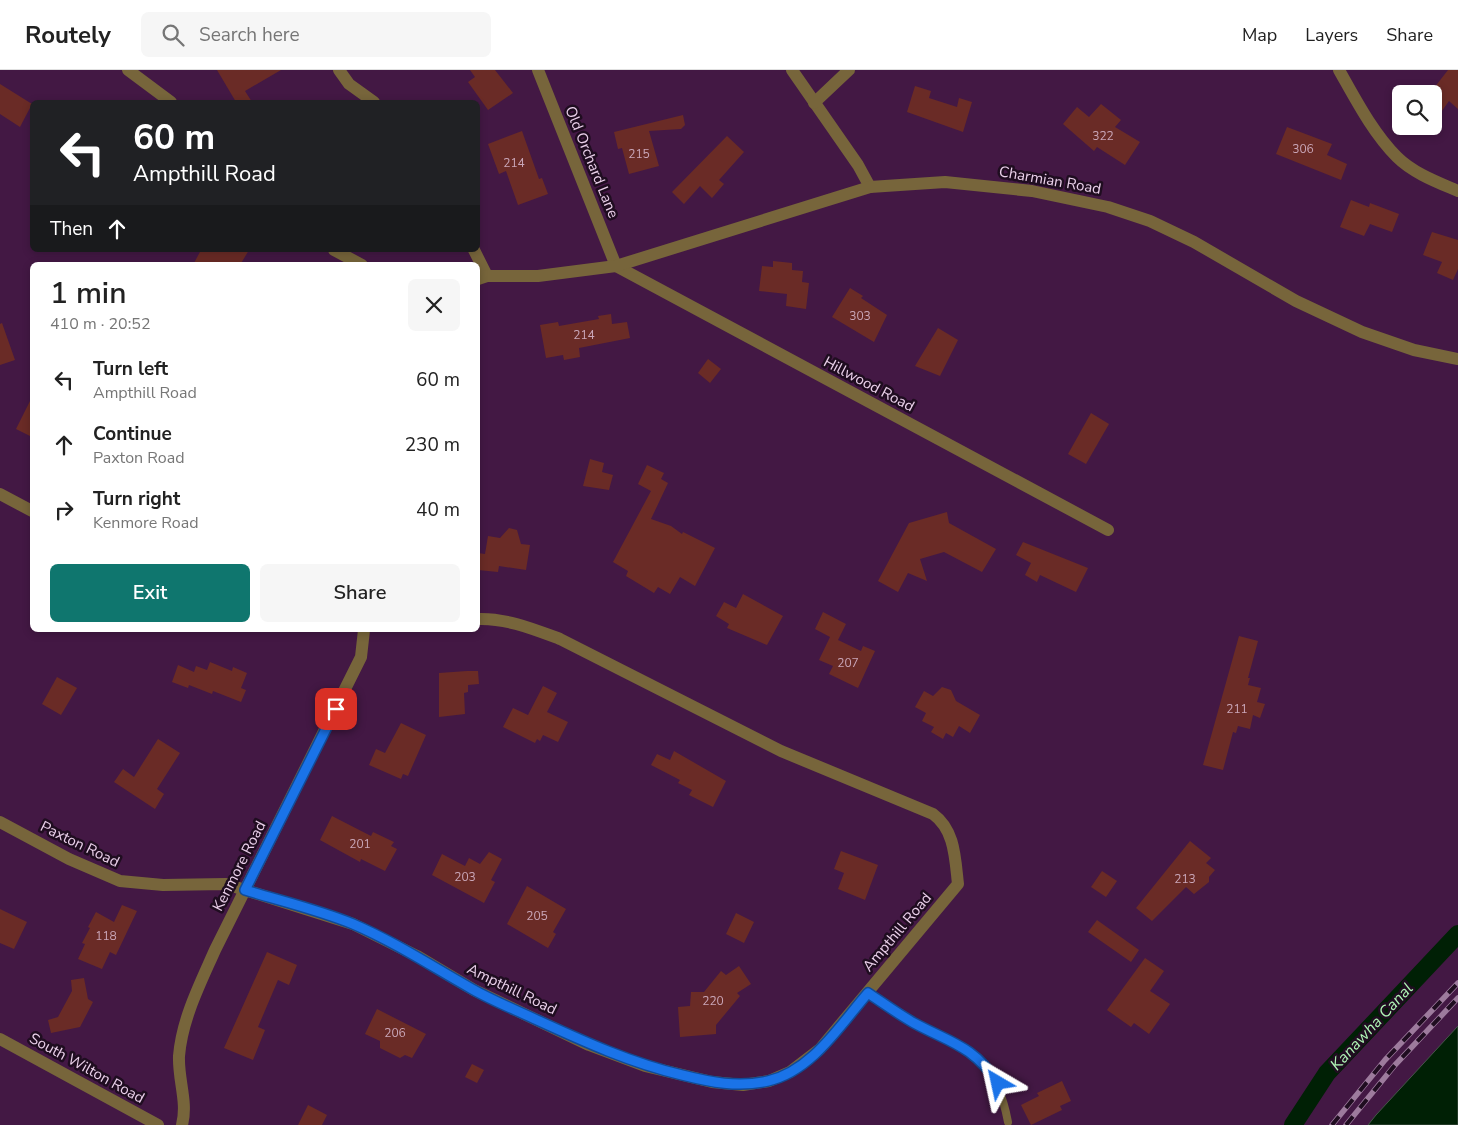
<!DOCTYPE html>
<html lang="en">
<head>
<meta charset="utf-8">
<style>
	:root { --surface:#fff; --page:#f6f6f6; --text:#222; --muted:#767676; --line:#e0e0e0; --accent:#0f766e }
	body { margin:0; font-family:"Nunito Sans",sans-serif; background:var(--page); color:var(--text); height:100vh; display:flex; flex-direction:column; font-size:19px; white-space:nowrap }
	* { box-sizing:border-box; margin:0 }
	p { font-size:16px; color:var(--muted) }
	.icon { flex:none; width:28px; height:28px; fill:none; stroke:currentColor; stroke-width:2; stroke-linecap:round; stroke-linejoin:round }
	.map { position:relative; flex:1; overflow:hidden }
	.panel { position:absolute; left:30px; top:192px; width:450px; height:370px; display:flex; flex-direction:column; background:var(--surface); border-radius:8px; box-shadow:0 2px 8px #0003 }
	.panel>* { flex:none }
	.banner { position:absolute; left:30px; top:30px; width:450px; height:152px; border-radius:8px; box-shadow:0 2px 8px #0003; background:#202124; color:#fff; overflow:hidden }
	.fabs { position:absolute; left:1392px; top:15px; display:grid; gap:10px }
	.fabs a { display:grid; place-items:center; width:50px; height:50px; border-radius:8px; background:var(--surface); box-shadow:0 2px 8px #0003; font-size:25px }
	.pin { position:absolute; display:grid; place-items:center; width:42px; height:42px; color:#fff; margin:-21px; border-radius:10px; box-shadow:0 2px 8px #0006 }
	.me { position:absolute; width:55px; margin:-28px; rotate:324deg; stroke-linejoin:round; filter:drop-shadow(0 0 4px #0008) }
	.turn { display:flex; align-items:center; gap:18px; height:105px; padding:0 20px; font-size:22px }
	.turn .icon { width:65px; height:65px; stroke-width:2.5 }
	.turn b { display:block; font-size:35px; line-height:42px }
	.then { display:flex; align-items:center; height:48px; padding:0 20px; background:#0003; gap:10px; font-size:19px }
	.round { display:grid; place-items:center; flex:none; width:52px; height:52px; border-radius:8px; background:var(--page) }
	.headline { display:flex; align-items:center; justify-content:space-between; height:85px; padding:0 20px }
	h1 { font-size:30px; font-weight:600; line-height:38px }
	.cta { display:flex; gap:10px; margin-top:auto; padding:10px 20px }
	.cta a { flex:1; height:58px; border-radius:8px; background:var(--accent); color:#fff; font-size:20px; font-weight:600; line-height:58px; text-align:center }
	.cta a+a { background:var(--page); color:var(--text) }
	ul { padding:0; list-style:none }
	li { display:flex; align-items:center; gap:15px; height:65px; padding:0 20px }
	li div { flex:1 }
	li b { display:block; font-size:19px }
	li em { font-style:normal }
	header { display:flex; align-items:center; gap:30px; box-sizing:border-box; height:70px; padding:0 25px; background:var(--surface); border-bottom:1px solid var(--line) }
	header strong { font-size:24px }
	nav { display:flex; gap:28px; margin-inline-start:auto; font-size:18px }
	.search { width:350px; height:45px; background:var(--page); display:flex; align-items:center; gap:12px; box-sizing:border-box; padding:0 18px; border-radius:8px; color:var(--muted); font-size:19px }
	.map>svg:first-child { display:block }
</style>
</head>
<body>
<header>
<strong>Routely</strong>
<div class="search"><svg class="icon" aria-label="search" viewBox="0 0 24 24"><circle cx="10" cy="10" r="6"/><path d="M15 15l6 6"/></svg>Search here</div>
<nav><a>Map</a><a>Layers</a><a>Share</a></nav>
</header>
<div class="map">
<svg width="1458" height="1055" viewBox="0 0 1458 1055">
	<rect width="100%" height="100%" fill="#431844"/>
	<polygon fill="#002005" stroke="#46554a" points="1458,956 1458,1055 1368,1055 1376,1045"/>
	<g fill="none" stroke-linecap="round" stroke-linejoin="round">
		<polyline stroke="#002005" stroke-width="18" points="1293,1055 1327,1003 1458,864"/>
	</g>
	<g fill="#6a2b26">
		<polygon points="217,0 281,0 245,21 252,32 236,32"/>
		<polygon points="470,0 495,0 513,23 488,40 468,12 475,7"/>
		<polygon points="1448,0 1458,0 1458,39 1449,31 1434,52 1434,18"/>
		<polygon points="0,14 32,34 20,57 0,44"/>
		<polygon points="915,16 931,21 929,28 957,37 959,28 972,32 963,62 907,42"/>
		<polygon points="1101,34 1121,50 1115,57 1140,72 1125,95 1097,77 1094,81 1063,54 1077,37 1089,47"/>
		<polygon points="683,45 685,55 681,59 649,61 659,96 629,104 622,78 618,79 614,62"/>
		<polygon points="1287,57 1332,74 1327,85 1347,94 1341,110 1276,84"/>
		<polygon points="522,61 539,109 542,108 548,124 518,135 506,101 499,104 488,74"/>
		<polygon points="727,66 744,82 719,110 724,114 712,128 700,116 684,134 672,122"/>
		<polygon points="1351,130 1369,137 1370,133 1399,144 1392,162 1370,154 1364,166 1340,157"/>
		<polygon points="1432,162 1458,170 1458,199 1453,210 1437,203 1442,192 1423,185"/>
		<polygon points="201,180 249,180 240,195 193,195"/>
		<polygon points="773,191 792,193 792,200 803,201 802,212 809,213 806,239 786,236 787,224 759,221 762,196 773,197"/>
		<polygon points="850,218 863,226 861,228 887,245 874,272 832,247"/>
		<polygon points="611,244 612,254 627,252 630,268 579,278 580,287 564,290 563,285 546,288 540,255 558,252 559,256 599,249 598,246"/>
		<polygon points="2,253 15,290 0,295 0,254"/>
		<polygon points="938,258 958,270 940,306 915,296"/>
		<polygon points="708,289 721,299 710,313 698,303"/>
		<polygon points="32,327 32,367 16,359"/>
		<polygon points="1091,343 1109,354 1086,394 1068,384"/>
		<polygon points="590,389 604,393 602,402 613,405 609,420 583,416"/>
		<polygon points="647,395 664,403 661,409 668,413 651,449 671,456 682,464 683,462 715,478 695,516 680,507 670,524 658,517 654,523 626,506 628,501 613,492 651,421 638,414"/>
		<polygon points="947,442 949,453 996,479 982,502 944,482 920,489 927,511 908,503 898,522 878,511 909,453"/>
		<polygon points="509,458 517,460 521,474 530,475 526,500 499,496 498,502 478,500 478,483 485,484 488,466 500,468"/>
		<polygon points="1023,472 1088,498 1076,522 1040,505 1037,512 1025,505 1031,493 1016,485"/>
		<polygon points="743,524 783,546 767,575 727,558 729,554 716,546 724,532 736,538"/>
		<polygon points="823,542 846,554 838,570 861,581 863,576 875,581 858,618 829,604 833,596 819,590 830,567 815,559"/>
		<polygon points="1239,566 1258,571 1248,608 1250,608 1248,615 1261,618 1257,632 1265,634 1260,648 1253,645 1250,659 1238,656 1236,663 1233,662 1223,700 1203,695"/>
		<polygon points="210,592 232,601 233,597 247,603 241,618 246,620 241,632 213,621 212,624 189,615 188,618 172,612 178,595 194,602 196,596 207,600"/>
		<polygon points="467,601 478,601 479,614 468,615 468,622 464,623 465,644 439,647 439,603"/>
		<polygon points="57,607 77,618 61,645 42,634"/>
		<polygon points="543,616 557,623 547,642 568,652 558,672 543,665 540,671 537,669 535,673 503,657 513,638 528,645"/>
		<polygon points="942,617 951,620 956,631 980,645 970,663 959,656 953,667 946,663 943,669 931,662 934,657 922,651 926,643 915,637 924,621 933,626"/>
		<polygon points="401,653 426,665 408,706 403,704 401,709 369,695 376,679 385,683"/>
		<polygon points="158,669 180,683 157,719 164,724 155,739 114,712 123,699 134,707"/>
		<polygon points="674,681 726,711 713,737 689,725 692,720 678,713 680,710 651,695 657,684 670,690"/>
		<polygon points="332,746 371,766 373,762 394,772 391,776 397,779 385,801 361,789 360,792 320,770"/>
		<polygon points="1190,771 1211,788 1206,793 1215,800 1209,807 1209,812 1194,824 1186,817 1152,851 1136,838"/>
		<polygon points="841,781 878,795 865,830 838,819 844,803 834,799"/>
		<polygon points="489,782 502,789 491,810 495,812 484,833 432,805 442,784 465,796 469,788 480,794"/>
		<polygon points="1102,801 1117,811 1106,827 1091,817"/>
		<polygon points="527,816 566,839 553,862 556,864 548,878 507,854"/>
		<polygon points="122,835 137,841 116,885 110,882 102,899 78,889 85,874 82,873 90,858 88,857 96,842 114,852"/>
		<polygon points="0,839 27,852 14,879 0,873"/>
		<polygon points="736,843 754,852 744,873 726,864"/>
		<polygon points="1097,850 1139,880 1131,892 1088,862"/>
		<polygon points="267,882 297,895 289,915 278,910 258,957 265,960 253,990 224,978"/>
		<polygon points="1145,888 1164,901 1150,921 1170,934 1149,964 1134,953 1131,957 1107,940"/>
		<polygon points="739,896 751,914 737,923 740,926 716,955 716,964 680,967 678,937 690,936 691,922 704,922 721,901 726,905"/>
		<polygon points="84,908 88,929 93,932 80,957 51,963 48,950 58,947 72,921 71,910"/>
		<polygon points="377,939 426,964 412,988 405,985 400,988 380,978 380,971 365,964"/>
		<polygon points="472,994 484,1000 477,1013 465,1007"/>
		<polygon points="1062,1011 1071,1031 1060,1036 1062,1040 1031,1055 1021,1035 1039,1026 1037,1023"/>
		<polygon points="308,1035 327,1045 322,1055 298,1055"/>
	</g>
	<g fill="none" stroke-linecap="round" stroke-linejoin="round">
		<path stroke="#77653b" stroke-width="8" d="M868,923C883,933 899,946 916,954C970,980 996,988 1008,1052"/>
		<g stroke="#77653b" stroke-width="12">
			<polyline points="128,0 171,32"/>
			<polyline points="339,0 349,14 374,32"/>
			<polyline points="538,0 616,196"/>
			<polyline points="792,0 858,95 870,117"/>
			<path d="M1339,0C1356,30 1373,63 1397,87C1413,103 1437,112 1458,121"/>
			<polyline points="814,33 849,0"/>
			<polyline points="334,180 362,195"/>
			<polyline points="474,180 487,206"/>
			<polyline points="616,196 1108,460"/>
			<polyline points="478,209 487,206 538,206 616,196 870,117 945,112 1032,121 1108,137 1150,151 1194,172 1296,231 1362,262 1414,280 1458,289"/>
			<polyline points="0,424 32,441"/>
			<path d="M0,752L69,789L120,811L163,815L226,814L353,854L417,886L474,920L589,975L645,996L712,1012L743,1015L769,1011L790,1002L820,979L958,814C955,788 955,760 933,744L781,681L560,569C533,559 506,548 478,549"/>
			<polyline points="0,969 158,1055"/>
			<path d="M182,1055C188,1032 178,1010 179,986C182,949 200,914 215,880L361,587L364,560"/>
		</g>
		<defs>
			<g id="rail">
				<polyline points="1332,1055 1385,990 1458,913"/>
				<polyline points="1346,1055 1395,995 1458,928"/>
			</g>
		</defs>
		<use href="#rail" stroke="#9d7b9d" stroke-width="5.5"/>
		<use href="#rail" stroke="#1f0d20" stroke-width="4" stroke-dasharray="11" stroke-linecap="butt"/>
	</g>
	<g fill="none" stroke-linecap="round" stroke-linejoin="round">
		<defs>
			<path id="route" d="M336,639L245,820C281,831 319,840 353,854C395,872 433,897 472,919C493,931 516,940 537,950C585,972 631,993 682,1005C710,1012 738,1018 768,1011C812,1001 840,955 868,923C883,933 898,944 914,953C951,973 972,975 998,1013"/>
		</defs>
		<use href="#route" stroke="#114b97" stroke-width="12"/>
		<use href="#route" stroke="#1a73e8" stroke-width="9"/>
	</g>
	<g text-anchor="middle" stroke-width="5" stroke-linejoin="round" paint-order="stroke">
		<g font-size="12" fill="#caa7b9">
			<text x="1103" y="70">322</text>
			<text x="1303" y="83">306</text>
			<text x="639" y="88">215</text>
			<text x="514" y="97">214</text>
			<text x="860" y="250">303</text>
			<text x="584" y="269">214</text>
			<text x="848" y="597">207</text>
			<text x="1237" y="643">211</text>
			<text x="360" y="778">201</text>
			<text x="465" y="811">203</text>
			<text x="1185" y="813">213</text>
			<text x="537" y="850">205</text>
			<text x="106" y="870">118</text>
			<text x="713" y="935">220</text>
			<text x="395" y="967">206</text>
		</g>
		<g font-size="15" fill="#ead0ea" stroke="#1f0d20">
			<text transform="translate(592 92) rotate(68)" y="5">Old Orchard Lane</text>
			<text transform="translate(1050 110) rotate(10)" y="5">Charmian Road</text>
			<text transform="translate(869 314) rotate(28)" y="5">Hillwood Road</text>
			<text transform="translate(80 774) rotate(26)" y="5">Paxton Road</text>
			<text transform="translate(239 796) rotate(-63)" y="5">Kenmore Road</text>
			<text transform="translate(897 862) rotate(-50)" y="5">Ampthill Road</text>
			<text transform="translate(512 919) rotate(26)" y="5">Ampthill Road</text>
			<text transform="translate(87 998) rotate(29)" y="5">South Wilton Road</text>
		</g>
		<g font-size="16" font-style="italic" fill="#b0f6b6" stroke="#1f0d20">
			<text transform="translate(1371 956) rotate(-47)" y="6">Kanawha Canal</text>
		</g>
	</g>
</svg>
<div class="fabs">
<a><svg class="icon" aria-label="search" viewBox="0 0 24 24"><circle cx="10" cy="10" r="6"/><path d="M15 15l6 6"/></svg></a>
</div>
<div class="pin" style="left:336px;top:639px;background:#d93025"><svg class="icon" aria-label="arrive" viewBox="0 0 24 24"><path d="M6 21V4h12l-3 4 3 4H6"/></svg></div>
<svg class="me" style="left:998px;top:1013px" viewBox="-20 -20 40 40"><path d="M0-17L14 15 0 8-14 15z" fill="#1a73e8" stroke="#fff" stroke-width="4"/></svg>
<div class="banner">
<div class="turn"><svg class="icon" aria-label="left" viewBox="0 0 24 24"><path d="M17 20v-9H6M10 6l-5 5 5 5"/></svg><div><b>60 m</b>Ampthill Road</div></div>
<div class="then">Then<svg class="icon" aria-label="ahead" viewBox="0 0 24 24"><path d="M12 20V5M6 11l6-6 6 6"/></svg></div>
</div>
<section class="panel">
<div class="headline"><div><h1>1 min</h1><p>410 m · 20:52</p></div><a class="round"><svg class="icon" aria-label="close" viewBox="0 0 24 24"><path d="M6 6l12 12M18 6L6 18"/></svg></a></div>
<ul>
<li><svg class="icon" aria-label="left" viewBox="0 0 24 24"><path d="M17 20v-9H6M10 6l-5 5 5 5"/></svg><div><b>Turn left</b><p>Ampthill Road</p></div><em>60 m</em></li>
<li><svg class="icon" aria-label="ahead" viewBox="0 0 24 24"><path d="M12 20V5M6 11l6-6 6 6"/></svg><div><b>Continue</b><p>Paxton Road</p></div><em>230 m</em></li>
<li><svg class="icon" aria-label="right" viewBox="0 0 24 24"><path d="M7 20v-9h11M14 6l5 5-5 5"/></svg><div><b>Turn right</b><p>Kenmore Road</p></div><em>40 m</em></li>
</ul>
<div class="cta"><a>Exit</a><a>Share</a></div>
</section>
</div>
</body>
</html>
